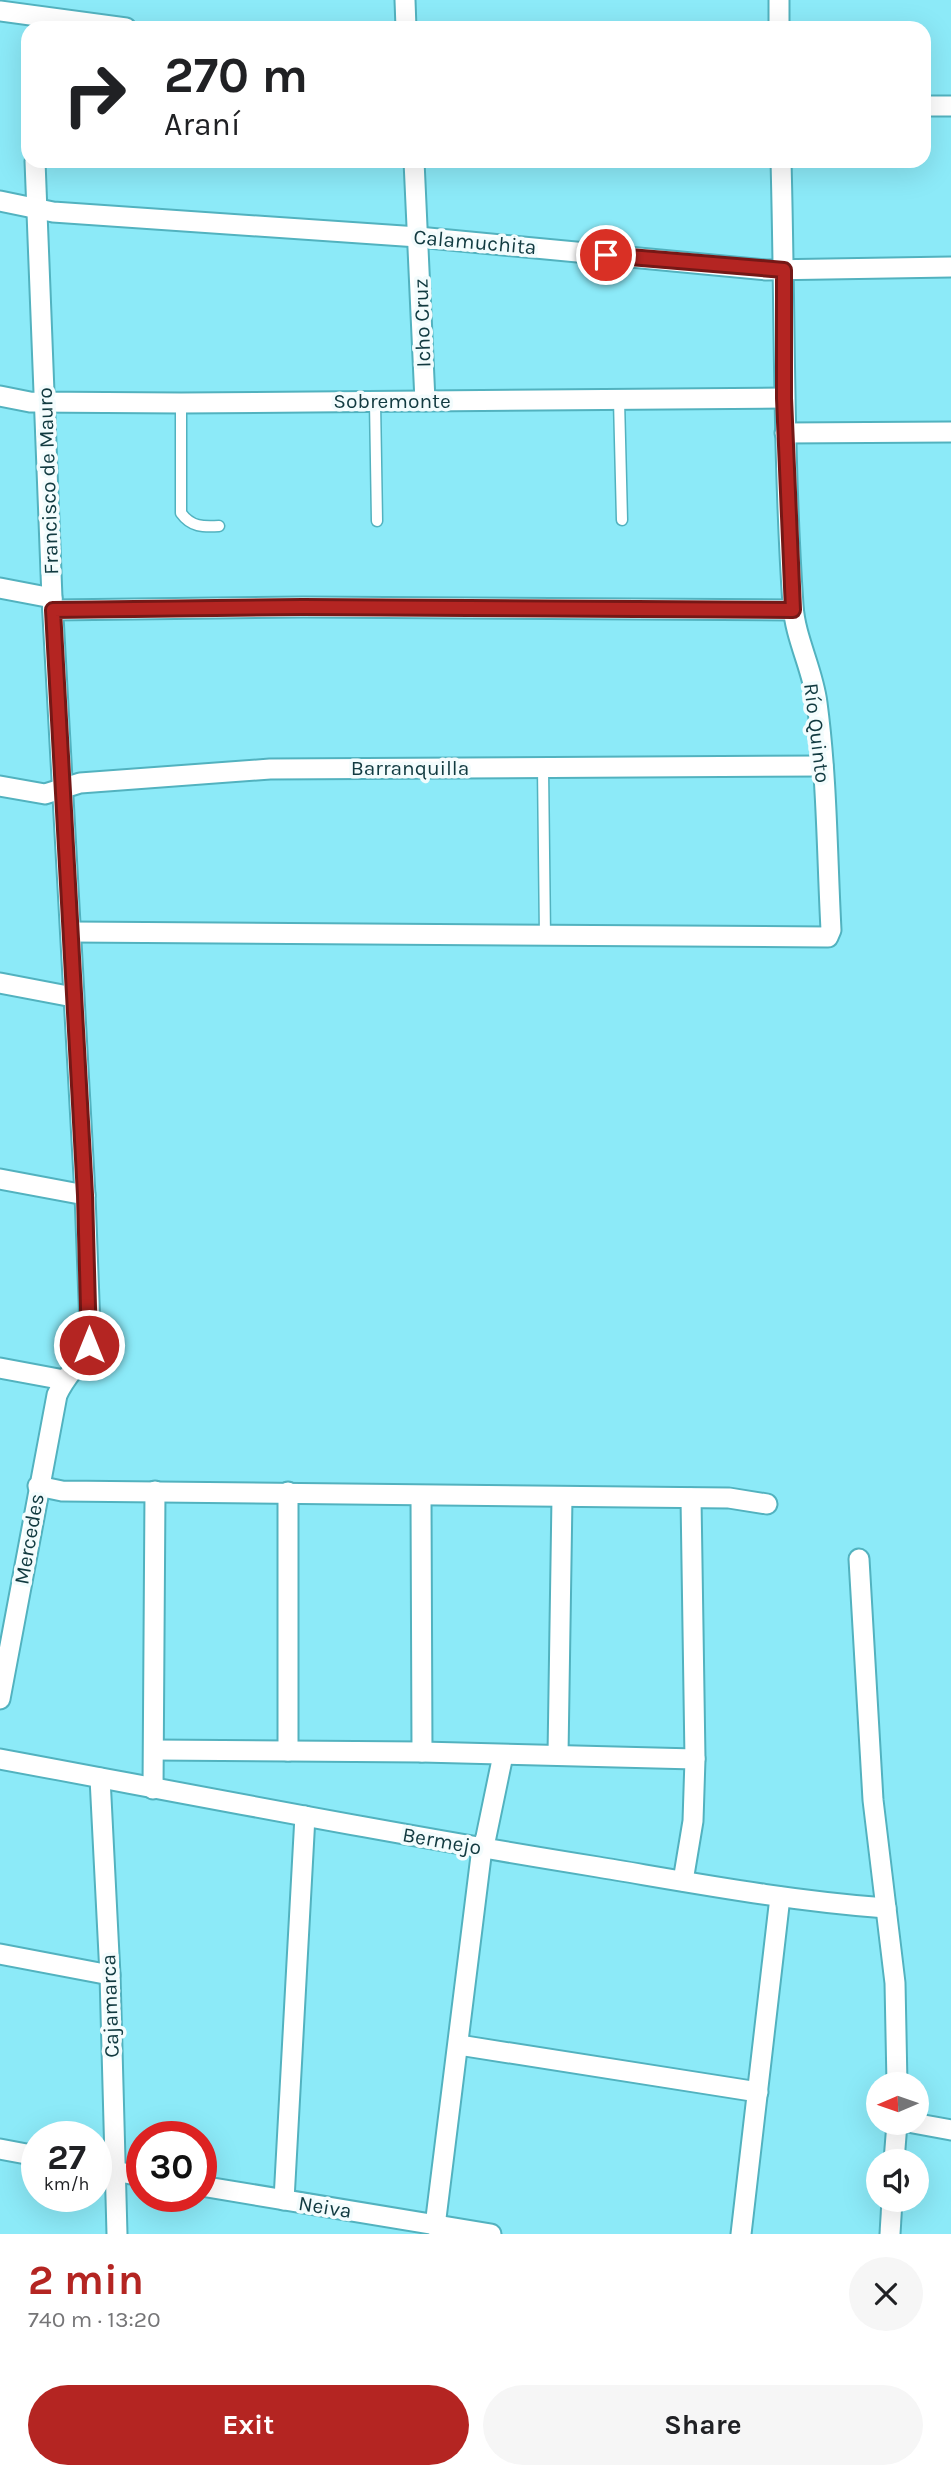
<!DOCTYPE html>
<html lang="en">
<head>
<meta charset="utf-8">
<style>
	:root { --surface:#fff; --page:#f6f6f6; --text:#202124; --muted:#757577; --accent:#b42522 }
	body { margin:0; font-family:Karla,sans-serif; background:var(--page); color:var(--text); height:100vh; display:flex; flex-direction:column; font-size:26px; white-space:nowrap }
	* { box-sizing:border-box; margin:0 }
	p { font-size:23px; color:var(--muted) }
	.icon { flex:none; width:38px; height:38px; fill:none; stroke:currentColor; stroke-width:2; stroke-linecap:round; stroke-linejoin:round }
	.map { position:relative; height:2234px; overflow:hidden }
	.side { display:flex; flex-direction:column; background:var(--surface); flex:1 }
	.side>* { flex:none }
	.guide { position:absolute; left:21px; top:21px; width:910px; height:147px; border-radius:21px; box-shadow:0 7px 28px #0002; background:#fff; color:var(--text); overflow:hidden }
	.needle { width:46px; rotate:268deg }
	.fabs { position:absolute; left:866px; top:2072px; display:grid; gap:14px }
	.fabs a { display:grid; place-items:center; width:63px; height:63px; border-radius:50%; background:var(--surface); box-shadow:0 7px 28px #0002; font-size:35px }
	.speed { position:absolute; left:21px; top:2121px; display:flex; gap:14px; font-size:35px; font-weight:700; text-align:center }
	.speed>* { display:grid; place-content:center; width:91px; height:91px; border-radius:50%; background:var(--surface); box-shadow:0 7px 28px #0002; line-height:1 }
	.speed small { font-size:18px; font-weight:400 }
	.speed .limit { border:10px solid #d22; background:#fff; color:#111 }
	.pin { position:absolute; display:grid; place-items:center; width:60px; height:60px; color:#fff; margin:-30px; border:4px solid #fff; border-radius:50%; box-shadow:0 2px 7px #0007 }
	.me { position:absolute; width:77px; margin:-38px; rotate:0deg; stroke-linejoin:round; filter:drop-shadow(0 0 5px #0008) }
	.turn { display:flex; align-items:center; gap:24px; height:147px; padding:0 28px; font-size:32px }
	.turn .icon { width:91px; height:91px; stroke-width:2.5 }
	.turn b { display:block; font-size:49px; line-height:60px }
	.round { display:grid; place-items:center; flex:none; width:74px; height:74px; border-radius:37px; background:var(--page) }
	.head { display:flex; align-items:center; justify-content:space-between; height:119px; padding:0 28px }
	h1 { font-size:42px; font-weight:700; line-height:52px; color:var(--accent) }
	.button { display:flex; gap:14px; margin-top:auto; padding:14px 28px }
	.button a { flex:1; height:80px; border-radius:42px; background:var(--accent); color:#fff; font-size:28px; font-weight:700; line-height:80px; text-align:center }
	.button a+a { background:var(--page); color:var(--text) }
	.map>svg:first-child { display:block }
</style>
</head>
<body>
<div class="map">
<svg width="951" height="2234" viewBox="0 0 951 2234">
	<rect width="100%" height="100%" fill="#8ceaf8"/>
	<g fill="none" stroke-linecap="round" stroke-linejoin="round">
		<defs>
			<g id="lane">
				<polyline points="619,400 622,520"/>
				<polyline points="375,402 377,521"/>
				<path d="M181,403V513C191,527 203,527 219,526"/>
				<polyline points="543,768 545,937"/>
			</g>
			<g id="street">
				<polyline points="405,0 406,28"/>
				<polyline points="779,0 779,28"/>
				<polyline points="0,11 126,28"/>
				<polyline points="924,106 951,106"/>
				<polyline points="414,161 425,401"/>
				<polyline points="0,201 53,212 418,237 766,270 951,267"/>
				<polyline points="0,396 30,402 181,403 784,398"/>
				<polyline points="785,433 951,432"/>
				<polyline points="0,588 52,598"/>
				<polyline points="53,610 303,607 793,610"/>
				<polyline points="0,786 45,794 80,783 270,769 823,766"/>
				<path d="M71,932L828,937L831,930C827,854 827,778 817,703C813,670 795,638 793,605C783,457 785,309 781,161"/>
				<polyline points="0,983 73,997"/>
				<polyline points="0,1179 85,1195"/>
				<polyline points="0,1368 64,1380"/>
				<polyline points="38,1486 62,1491 729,1498 767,1504"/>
				<polyline points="421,1496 422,1752"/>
				<polyline points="859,1559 873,1800 895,1983 897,2084"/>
				<path d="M0,1699L57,1395C70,1366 89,1362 90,1327L85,1195L52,598L35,161"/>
				<polyline points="154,1750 422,1752 695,1759"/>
				<polyline points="288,1751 288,1492"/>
				<polyline points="558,1755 562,1497"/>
				<path d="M0,1759C199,1796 398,1835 598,1867C694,1883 789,1901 886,1908"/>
				<polyline points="100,1778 110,1975 117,2234"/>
				<polyline points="153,1789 155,1491"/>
				<polyline points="683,1881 693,1821 695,1759 691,1498"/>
				<polyline points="0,1954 110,1975"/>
				<polyline points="459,2045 758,2092"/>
				<polyline points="913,2123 951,2130"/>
				<polyline points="0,2149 37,2156"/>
				<polyline points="894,2161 897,2123"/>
				<polyline points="96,2168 142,2176"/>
				<polyline points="201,2186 491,2234"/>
				<polyline points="284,2200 305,1816"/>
				<polyline points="435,2226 482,1848 486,1837 503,1755"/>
				<polyline points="741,2234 780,1897"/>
				<polyline points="890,2234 892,2200"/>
			</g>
		</defs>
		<use href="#lane" stroke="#52b2bf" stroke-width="13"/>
		<use href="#street" stroke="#52b2bf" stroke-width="23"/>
		<use href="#lane" stroke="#fff" stroke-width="10"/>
		<use href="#street" stroke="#fff" stroke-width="19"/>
	</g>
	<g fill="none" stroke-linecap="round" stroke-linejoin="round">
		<defs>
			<polyline id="route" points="89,1345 85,1195 53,610 303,607 793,610 784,398 784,270 606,255"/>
		</defs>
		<use href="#route" stroke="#751816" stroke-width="18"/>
		<use href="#route" stroke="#b42522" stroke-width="12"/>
	</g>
	<g text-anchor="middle" stroke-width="7" stroke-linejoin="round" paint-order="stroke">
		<g font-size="21" fill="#113a40" stroke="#f3fcfd">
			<text transform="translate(475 242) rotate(5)" y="7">Calamuchita</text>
			<text transform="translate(422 323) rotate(-92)" y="7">Icho Cruz</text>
			<text x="392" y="408">Sobremonte</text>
			<text transform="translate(48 481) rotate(-92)" y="7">Francisco de Mauro</text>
			<text transform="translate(817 733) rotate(83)" y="7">Río Quinto</text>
			<text x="410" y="775">Barranquilla</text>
			<text transform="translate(29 1539) rotate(-80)" y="7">Mercedes</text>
			<text transform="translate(442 1841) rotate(10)" y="7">Bermejo</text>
			<text transform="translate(110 2006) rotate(-92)" y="7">Cajamarca</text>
			<text transform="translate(325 2207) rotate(9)" y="7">Neiva</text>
		</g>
	</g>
</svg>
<div class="fabs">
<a><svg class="needle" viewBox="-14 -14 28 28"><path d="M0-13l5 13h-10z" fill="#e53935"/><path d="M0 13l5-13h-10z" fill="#757577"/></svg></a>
<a><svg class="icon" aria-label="sound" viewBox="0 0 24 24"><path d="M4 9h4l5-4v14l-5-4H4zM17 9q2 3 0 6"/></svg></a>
</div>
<div class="speed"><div>27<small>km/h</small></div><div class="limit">30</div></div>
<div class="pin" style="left:606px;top:255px;background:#d93025"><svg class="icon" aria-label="arrive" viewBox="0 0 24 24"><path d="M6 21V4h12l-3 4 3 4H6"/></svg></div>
<svg class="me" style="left:89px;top:1345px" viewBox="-20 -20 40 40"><circle r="17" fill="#b42522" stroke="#fff" stroke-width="3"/><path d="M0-11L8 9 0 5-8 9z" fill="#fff"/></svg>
<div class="guide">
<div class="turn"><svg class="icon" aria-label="right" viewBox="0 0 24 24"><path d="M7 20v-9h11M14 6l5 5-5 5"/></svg><div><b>270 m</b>Araní</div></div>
</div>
</div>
<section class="side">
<div class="head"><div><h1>2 min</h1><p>740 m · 13:20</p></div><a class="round"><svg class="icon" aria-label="close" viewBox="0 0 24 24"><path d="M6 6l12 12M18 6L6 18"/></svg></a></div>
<div class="button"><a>Exit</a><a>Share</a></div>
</section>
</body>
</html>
